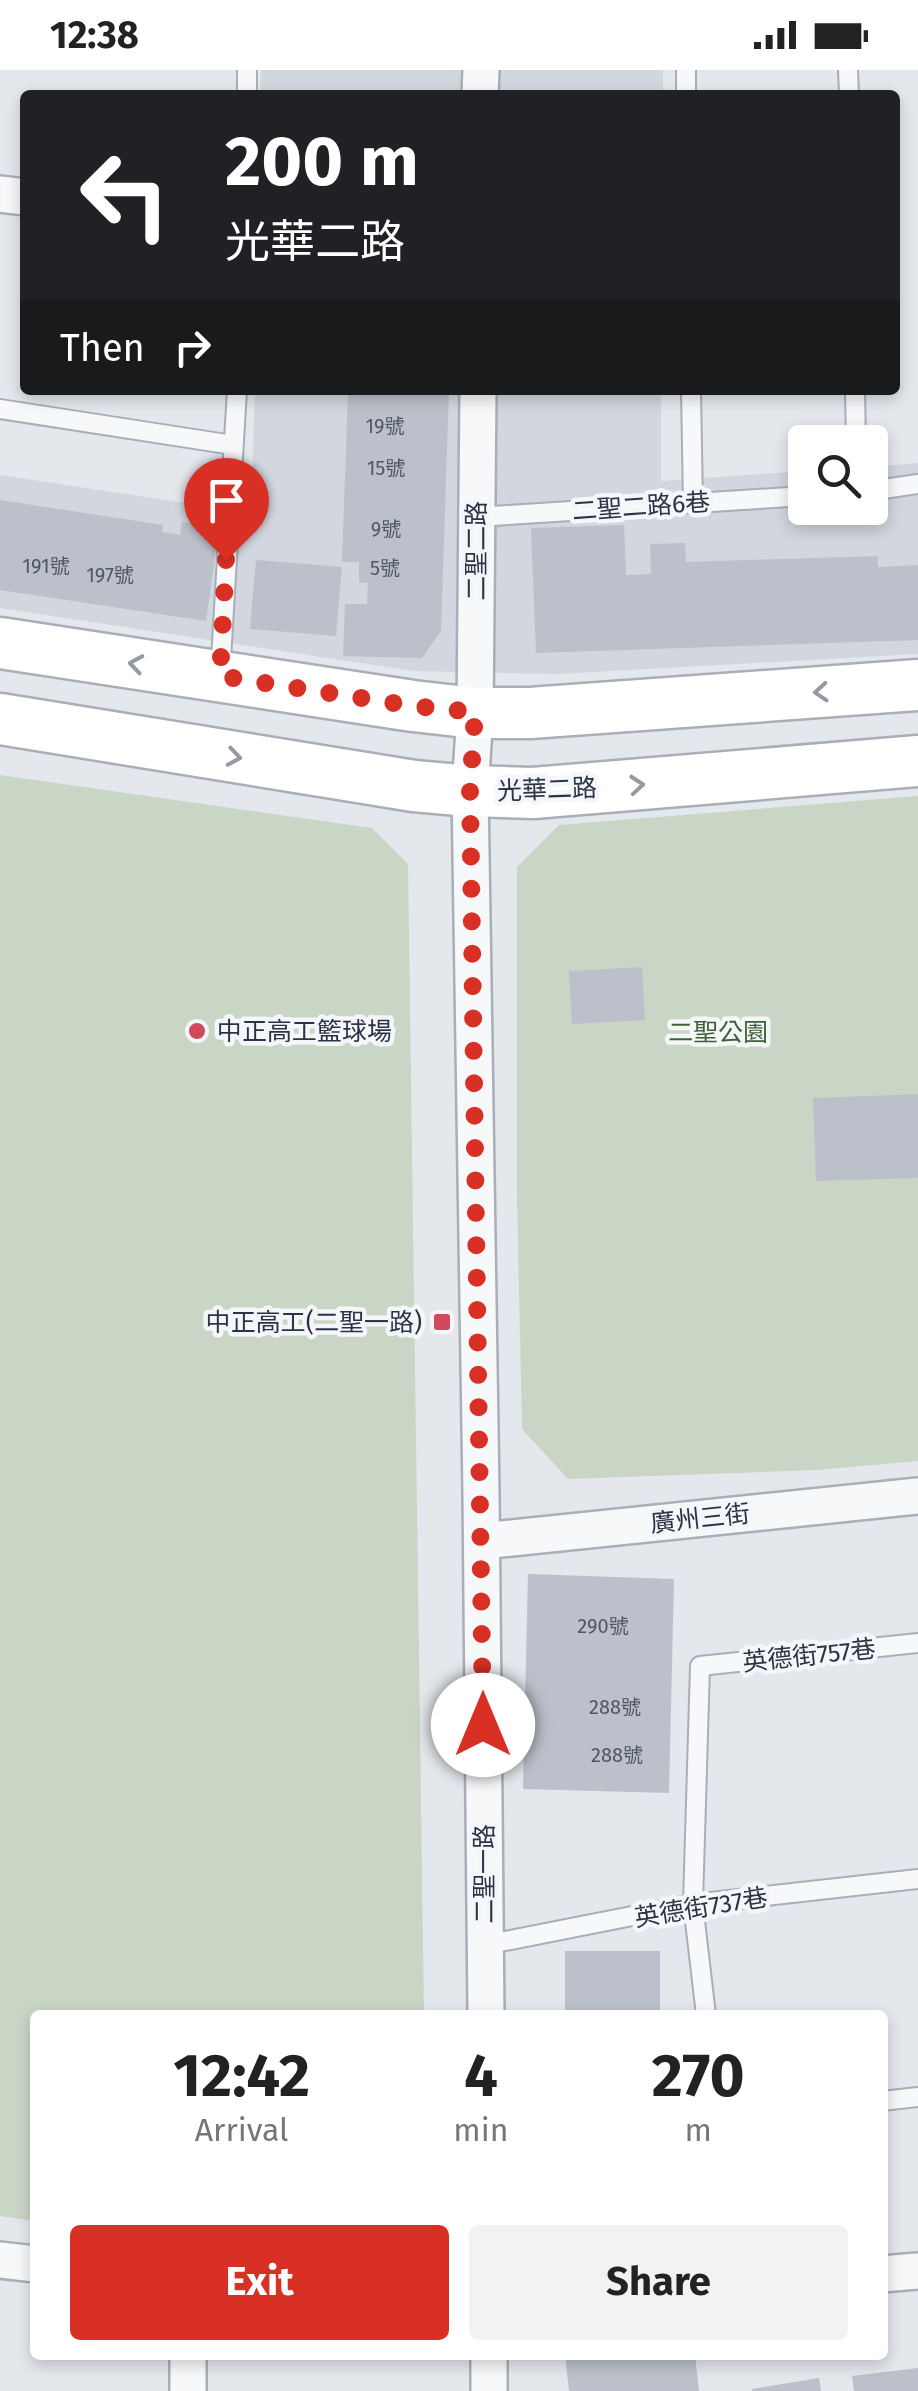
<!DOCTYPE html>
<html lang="en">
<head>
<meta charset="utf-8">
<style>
	:root { --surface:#fff; --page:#f2f2f2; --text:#222; --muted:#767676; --accent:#d93025 }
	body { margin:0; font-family:"Fira Sans","Noto Sans TC",sans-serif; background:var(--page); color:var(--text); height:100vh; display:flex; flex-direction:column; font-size:38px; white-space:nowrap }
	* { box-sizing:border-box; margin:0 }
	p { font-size:32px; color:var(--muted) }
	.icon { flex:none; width:55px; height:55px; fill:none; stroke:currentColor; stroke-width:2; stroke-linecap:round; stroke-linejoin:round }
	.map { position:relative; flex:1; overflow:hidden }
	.drawer { position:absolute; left:30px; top:1940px; width:858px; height:350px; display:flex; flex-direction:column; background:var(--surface); border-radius:10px; box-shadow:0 5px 15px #0003 }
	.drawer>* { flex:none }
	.guide { position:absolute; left:20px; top:20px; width:880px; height:305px; border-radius:10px; box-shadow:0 5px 15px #0003; background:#202124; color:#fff; overflow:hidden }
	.controls { position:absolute; left:788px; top:355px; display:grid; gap:20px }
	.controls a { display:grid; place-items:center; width:100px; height:100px; border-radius:10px; background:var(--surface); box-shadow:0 5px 15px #0003; font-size:50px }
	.pin { position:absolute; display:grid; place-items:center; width:85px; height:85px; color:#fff; margin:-102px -42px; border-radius:50% 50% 50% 0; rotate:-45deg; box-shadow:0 0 10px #0007 }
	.pin .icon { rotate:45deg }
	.me { position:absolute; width:110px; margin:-55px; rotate:0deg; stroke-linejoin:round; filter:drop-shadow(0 0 8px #0008) }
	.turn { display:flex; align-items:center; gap:35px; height:210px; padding:0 40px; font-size:45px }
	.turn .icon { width:130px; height:130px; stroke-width:2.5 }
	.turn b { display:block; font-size:70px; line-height:85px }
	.then { display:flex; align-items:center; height:95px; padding:0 40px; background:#0003; gap:20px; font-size:38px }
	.eta { display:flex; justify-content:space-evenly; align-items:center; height:170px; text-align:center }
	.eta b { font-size:60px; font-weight:700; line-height:70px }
	.cta { display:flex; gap:20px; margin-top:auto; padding:20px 40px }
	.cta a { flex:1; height:115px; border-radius:10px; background:var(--accent); color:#fff; font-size:40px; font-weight:700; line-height:115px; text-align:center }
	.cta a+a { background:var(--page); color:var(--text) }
	.status { display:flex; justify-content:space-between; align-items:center; height:70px; padding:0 50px; background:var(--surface); direction:ltr }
	.status svg { height:28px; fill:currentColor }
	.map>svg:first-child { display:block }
</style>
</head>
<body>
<div class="status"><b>12:38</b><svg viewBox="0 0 49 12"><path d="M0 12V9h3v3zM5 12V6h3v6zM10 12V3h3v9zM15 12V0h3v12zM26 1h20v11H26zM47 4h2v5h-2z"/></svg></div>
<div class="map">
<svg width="918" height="2321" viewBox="0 0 918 2321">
	<rect width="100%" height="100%" fill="#e4e7ec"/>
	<g fill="#d2d6de">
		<polygon points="261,0 663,0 663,25 260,25"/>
		<polygon points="255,320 661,320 661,411 805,401 805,438 870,438 870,397 918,393 918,584 559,604 414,601 0,538 0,405 251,443"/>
	</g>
	<g fill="#c9d6c5">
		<polygon points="0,705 372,758 408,794 424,1945 35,1945 35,2151 0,2146"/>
		<polygon points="918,726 918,1391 817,1400 568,1409 522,1359 517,1126 517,797 559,755"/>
	</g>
	<g fill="#bbc0ca">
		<polygon points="348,320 449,320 441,561 422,588 343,586 345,534 367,534 368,513 359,512 359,492 342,492"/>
		<polygon points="0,430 163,455 162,462 180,465 182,452 219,458 206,551 0,520"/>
		<polygon points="624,455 626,505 651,504 650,474 685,473 686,492 878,486 878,497 918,495 918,570 536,583 531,458"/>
		<polygon points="256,490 342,497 336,566 250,559"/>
		<polygon points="642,897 645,950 572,954 569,901"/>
		<polygon points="918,1024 918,1108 816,1111 813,1028"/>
		<polygon points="528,1504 674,1509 669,1723 523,1719"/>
		<rect x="565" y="1881" width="95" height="64"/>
		<polygon points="565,2285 695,2285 699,2321 569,2321"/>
		<polygon points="918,2298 918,2321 854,2321 852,2306"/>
		<polygon points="819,2308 821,2321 752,2321 752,2319"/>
	</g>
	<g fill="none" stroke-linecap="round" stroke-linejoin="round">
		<defs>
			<g id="lane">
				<polyline points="686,0 686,25"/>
				<polyline points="848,0 849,25"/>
				<polyline points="247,25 247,0"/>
				<polyline points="691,320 693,433"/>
				<polyline points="855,320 856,372"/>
				<polyline points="0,339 233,375"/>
				<polyline points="870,421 918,414"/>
				<polyline points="477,447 805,426"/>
				<polyline points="220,606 237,320"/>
				<polyline points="485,1875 693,1834 918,1809"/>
				<polyline points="706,1945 693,1834 700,1596 918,1573"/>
				<polyline points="882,2031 918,2027"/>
			</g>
			<g id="street">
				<polyline points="480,25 481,0"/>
				<polyline points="0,124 25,127"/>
				<polyline points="478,320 475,643 470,721 481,1423 486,1945"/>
				<polyline points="482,1471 918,1426"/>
				<polyline points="0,2190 35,2194"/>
				<polyline points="882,2204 918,2201"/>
				<polyline points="188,2321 188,2285"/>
				<polyline points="489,2321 489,2285"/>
			</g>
			<g id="secondary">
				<polyline points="0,573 413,636 475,643 530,643 918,615"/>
				<polyline points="0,649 414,716 470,721 533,723 918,691"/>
			</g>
		</defs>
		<use href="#lane" stroke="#a9aeb7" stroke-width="22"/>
		<use href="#street" stroke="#a9aeb7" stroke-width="40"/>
		<use href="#secondary" stroke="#a9aeb7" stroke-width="55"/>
		<use href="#lane" stroke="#f7f8fa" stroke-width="18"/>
		<use href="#street" stroke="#f7f8fa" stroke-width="35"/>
		<use href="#secondary" stroke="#fff" stroke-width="50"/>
	</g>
	<defs><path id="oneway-chevron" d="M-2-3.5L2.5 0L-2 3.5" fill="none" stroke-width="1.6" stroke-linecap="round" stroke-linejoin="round" transform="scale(2.5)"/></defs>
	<g stroke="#959aa2">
		<use href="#oneway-chevron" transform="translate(136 594) rotate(-171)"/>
		<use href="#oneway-chevron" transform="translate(821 622) rotate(176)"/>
		<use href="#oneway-chevron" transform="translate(234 687) rotate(9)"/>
		<use href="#oneway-chevron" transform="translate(637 715) rotate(-5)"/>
	</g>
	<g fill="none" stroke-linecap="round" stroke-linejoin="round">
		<polyline stroke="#d93025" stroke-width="18" stroke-dasharray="0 32.4" points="226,490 220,606 413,636 475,642 470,722 483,1655"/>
	</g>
	<g fill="#d1495b" stroke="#f4f6f9" stroke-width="4">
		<circle cx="197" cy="961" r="10"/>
		<rect x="432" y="1242" width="20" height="20" rx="5"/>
	</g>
	<g text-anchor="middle" stroke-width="9" stroke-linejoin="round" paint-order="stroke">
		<g font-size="20" fill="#4f5766">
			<text x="385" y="363">19號</text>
			<text x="386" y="405">15號</text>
			<text x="386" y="466">9號</text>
			<text x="46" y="503">191號</text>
			<text x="385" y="505">5號</text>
			<text x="110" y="512">197號</text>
			<text x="603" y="1563">290號</text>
			<text x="615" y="1644">288號</text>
			<text x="617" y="1692">288號</text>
		</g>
		<g font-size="25" fill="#2b3445" stroke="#f4f6f9">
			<text transform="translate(641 436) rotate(-4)" y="9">二聖二路6巷</text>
			<text transform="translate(476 481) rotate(-90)" y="9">二聖二路</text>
			<text transform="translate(547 719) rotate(-2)" y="9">光華二路</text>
			<text transform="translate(700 1448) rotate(-6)" y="9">廣州三街</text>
			<text transform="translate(809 1585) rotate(-6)" y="9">英德街757巷</text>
			<text transform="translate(484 1804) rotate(-90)" y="9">二聖一路</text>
			<text transform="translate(701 1837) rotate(-9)" y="9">英德街737巷</text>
		</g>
		<g font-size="25" fill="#2b3445" stroke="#f4f6f9" text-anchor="start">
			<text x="217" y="970">中正高工籃球場</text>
			<text x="422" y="1261" text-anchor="end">中正高工(二聖一路)</text>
		</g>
		<g font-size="25" fill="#3f6138" stroke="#f4f6f9">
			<text x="718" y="971">二聖公園</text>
		</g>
	</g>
</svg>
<div class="controls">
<a><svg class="icon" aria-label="search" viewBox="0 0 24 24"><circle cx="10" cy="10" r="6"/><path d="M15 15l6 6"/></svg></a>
</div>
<div class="pin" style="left:226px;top:490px;background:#d93025"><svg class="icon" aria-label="arrive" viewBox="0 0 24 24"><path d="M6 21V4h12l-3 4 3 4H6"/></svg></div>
<svg class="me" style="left:483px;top:1655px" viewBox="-20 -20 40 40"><circle r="19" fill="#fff"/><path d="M0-13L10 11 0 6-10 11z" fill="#d93025"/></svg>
<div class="guide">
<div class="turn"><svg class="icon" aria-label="left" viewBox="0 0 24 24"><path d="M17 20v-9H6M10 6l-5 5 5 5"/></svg><div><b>200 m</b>光華二路</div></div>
<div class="then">Then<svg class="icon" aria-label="right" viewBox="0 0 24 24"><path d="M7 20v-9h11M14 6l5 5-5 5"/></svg></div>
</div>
<section class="drawer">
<div class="eta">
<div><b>12:42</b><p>Arrival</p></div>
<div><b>4</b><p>min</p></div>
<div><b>270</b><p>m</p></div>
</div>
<div class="cta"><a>Exit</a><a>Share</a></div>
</section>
</div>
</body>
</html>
